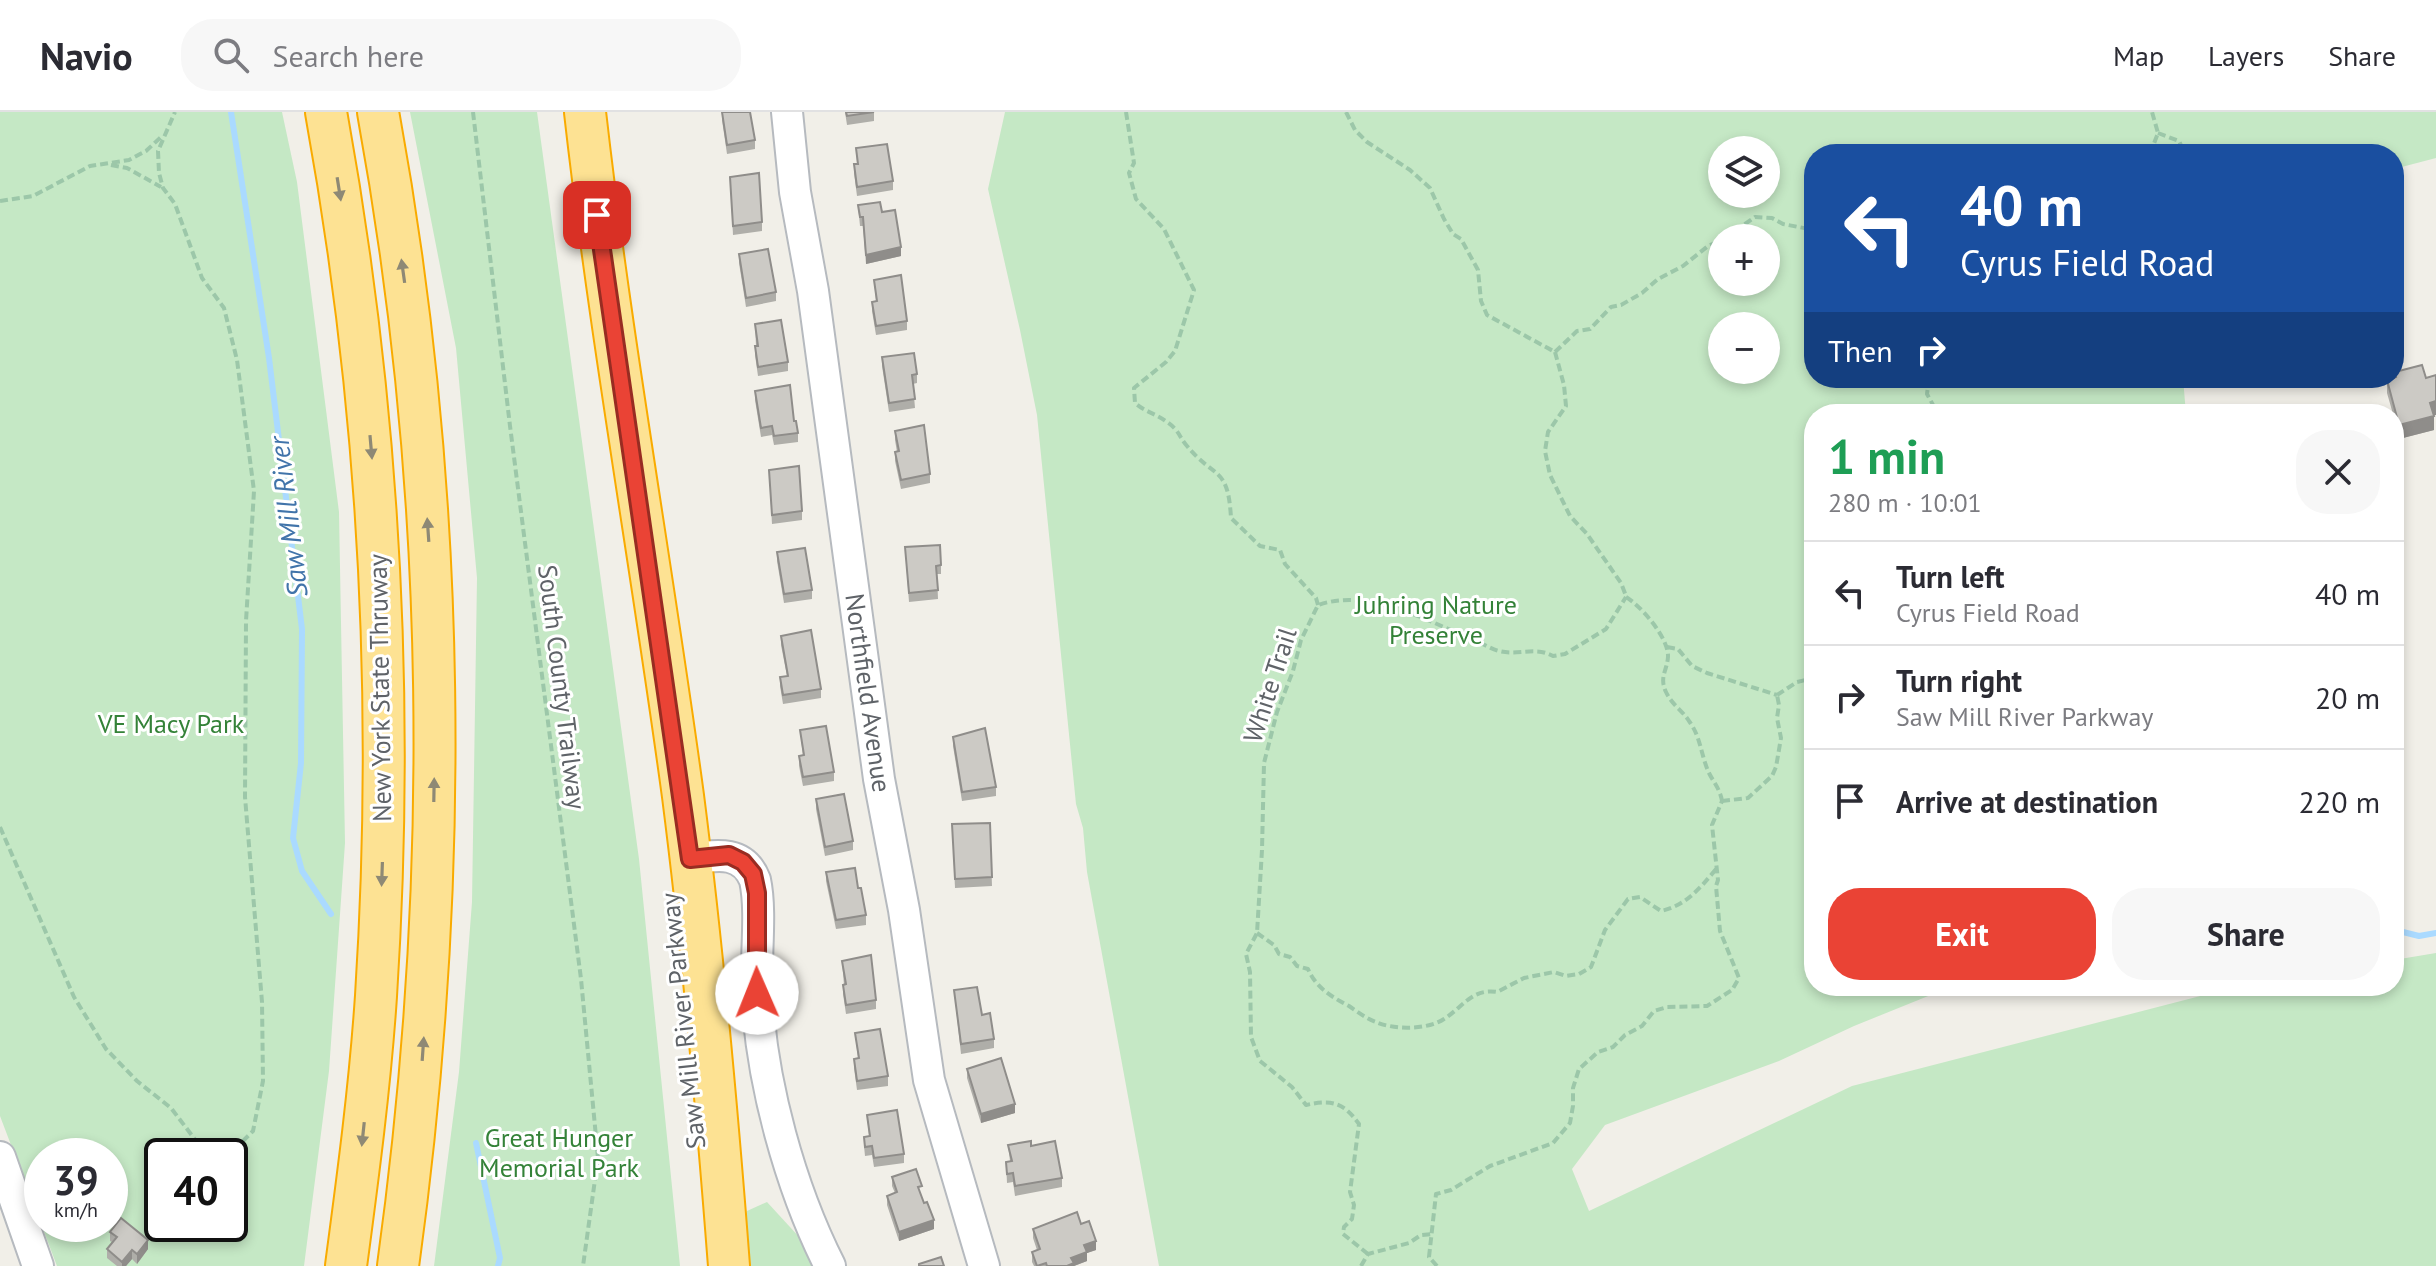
<!DOCTYPE html>
<html lang="en">
<head>
<meta charset="utf-8">
<style>
	:root { --surface:#fff; --page:#f7f7f7; --text:#2b2b33; --muted:#7c7c81; --line:#e1e1e2; --accent:#ea4335 }
	body { margin:0; font-family:"PT Sans",sans-serif; background:var(--page); color:var(--text); height:100vh; display:flex; flex-direction:column; font-size:30px; white-space:nowrap }
	* { box-sizing:border-box; margin:0 }
	p { font-size:26px; color:var(--muted) }
	.icon { flex:none; width:44px; height:44px; fill:none; stroke:currentColor; stroke-width:2; stroke-linecap:round; stroke-linejoin:round }
	.map { position:relative; flex:1; overflow:hidden }
	.side { position:absolute; left:1804px; top:292px; width:600px; height:592px; display:flex; flex-direction:column; background:var(--surface); border-radius:32px; box-shadow:0 4px 12px #0003 }
	.side>* { flex:none }
	.hud { position:absolute; left:1804px; top:32px; width:600px; height:244px; border-radius:32px; box-shadow:0 4px 12px #0003; background:#1a4fa0; color:#fff; overflow:hidden }
	.buttons { position:absolute; left:1708px; top:24px; display:grid; gap:16px }
	.buttons a { display:grid; place-items:center; width:72px; height:72px; border-radius:50%; background:var(--surface); box-shadow:0 4px 12px #0003; font-size:40px }
	.speed { position:absolute; left:24px; top:1026px; display:flex; gap:16px; font-size:40px; font-weight:700; text-align:center }
	.speed>* { display:grid; place-content:center; width:104px; height:104px; border-radius:50%; background:var(--surface); box-shadow:0 4px 12px #0003; line-height:1 }
	.speed small { font-size:20px; font-weight:400 }
	.speed .limit { border:4px solid #111; border-radius:12px; background:#fff; color:#111 }
	.pin { position:absolute; display:grid; place-items:center; width:68px; height:68px; color:#fff; margin:-34px; border-radius:16px; box-shadow:0 4px 12px #0006 }
	.me { position:absolute; width:88px; margin:-44px; rotate:359deg; stroke-linejoin:round; filter:drop-shadow(0 0 6px #0008) }
	.turn { display:flex; align-items:center; gap:28px; height:168px; padding:0 24px; font-size:36px }
	.turn .icon { width:104px; height:104px; stroke-width:2.5 }
	.turn b { display:block; font-size:56px; line-height:68px }
	.then { display:flex; align-items:center; height:76px; padding:0 24px; background:#0003; gap:16px; font-size:30px }
	.round { display:grid; place-items:center; flex:none; width:84px; height:84px; border-radius:32px; background:var(--page) }
	.summary { display:flex; align-items:center; justify-content:space-between; height:136px; padding:0 24px }
	h1 { font-size:48px; font-weight:800; line-height:60px; color:#1e9e55 }
	.primary-button { display:flex; gap:16px; margin-top:auto; padding:16px 24px }
	.primary-button a { flex:1; height:92px; border-radius:32px; background:var(--accent); color:#fff; font-size:32px; font-weight:800; line-height:92px; text-align:center }
	.primary-button a+a { background:var(--page); color:var(--text) }
	ul { padding:0; list-style:none }
	li { display:flex; align-items:center; gap:24px; height:104px; padding:0 24px; border-top:2px solid var(--line) }
	li div { flex:1 }
	li b { display:block; font-size:30px }
	li em { font-style:normal }
	header { display:flex; align-items:center; gap:48px; box-sizing:border-box; height:112px; padding:0 40px; background:var(--surface); border-bottom:2px solid var(--line) }
	header strong { font-size:38px }
	nav { display:flex; gap:44px; margin-inline-start:auto; font-size:28px }
	.search { width:560px; height:72px; background:var(--page); display:flex; align-items:center; gap:20px; box-sizing:border-box; padding:0 28px; border-radius:32px; color:var(--muted); font-size:30px }
	.map>svg:first-child { display:block }
</style>
</head>
<body>
<header>
<strong>Navio</strong>
<div class="search"><svg class="icon" aria-label="search" viewBox="0 0 24 24"><circle cx="10" cy="10" r="6"/><path d="M15 15l6 6"/></svg>Search here</div>
<nav><a>Map</a><a>Layers</a><a>Share</a></nav>
</header>
<div class="map">
<svg width="2436" height="1154" viewBox="0 0 2436 1154">
	<rect width="100%" height="100%" fill="#f1efe8"/>
	<g fill="#c5e8c5" fill-rule="evenodd">
		<path d="M0,0H282L297,70L339,400L345,731L329,959L304,1154H57L0,1004ZM42,1044H110V1112H42ZM162,1044H230V1112H162Z"/>
		<polygon points="410,0 537,0 639,747 680,1154 434,1154 459,960 472,790 477,466 456,236"/>
		<path d="M1005,0H2436V46L2394,57V42H1814V266H2183L2186,302H1814V874H1953L1854,914L1779,949L1605,1013L1572,1057L1589,1099L1852,974L2239,874H2394V848L2436,841V1154H1159L1087,760L1083,716L1076,692L1037,303L1020,218L988,77ZM1766,38V82H1722V38ZM1766,126V170H1722V126ZM1766,214V258H1722V214Z"/>
		<polygon points="767,1090 801,1127 816,1154 744,1154 741,1124 747,1099"/>
	</g>
	<g fill="none" stroke-linecap="round" stroke-linejoin="round">
		<g stroke="#aadaff" stroke-width="6">
			<polyline points="231,0 269,246 302,517 301,651 293,726 302,759 331,802"/>
			<polyline points="2394,434 2401,431"/>
			<polyline points="2394,824 2399,819 2419,824 2436,821"/>
			<polyline points="476,1031 500,1146 498,1154"/>
		</g>
		<defs>
			<g id="secondary">
				<polyline points="787,0 795,80 813,179 879,667 904,798 929,968 984,1154"/>
				<path d="M690,747C717,743 743,738 755,768C762,800 755,849 757,884C762,972 790,1075 830,1154"/>
				<polyline points="0,1045 38,1154"/>
			</g>
			<g id="highway">
				<path d="M326,0C379,291 395,588 376,884C370,974 358,1064 346,1154"/>
				<path d="M378,0C448,381 451,771 398,1154"/>
				<path d="M585,0C611,229 652,455 683,684C703,840 717,997 729,1154"/>
			</g>
		</defs>
		<use href="#secondary" stroke="#b6babf" stroke-width="34"/>
		<use href="#highway" stroke="#f9ab00" stroke-width="44"/>
		<g stroke="#9cc7a9" stroke-width="4" stroke-dasharray="8 4" stroke-linecap="butt">
			<polyline points="473,0 510,314 581,867 598,1046 583,1154"/>
			<path d="M1126,0L1134,51L1129,61L1136,87L1164,117L1194,178L1175,239L1166,250L1134,276L1135,291C1145,300 1157,302 1167,310C1180,319 1179,325 1187,334C1215,368 1228,353 1231,406L1260,434L1280,438L1285,452L1316,486L1318,493"/>
			<polyline points="1346,0 1355,18 1367,30 1410,58 1430,76 1444,107 1453,122 1461,127 1478,158 1481,189 1487,203 1555,240"/>
			<polyline points="2158,21 2179,29 2185,42"/>
			<polyline points="2150,42 2158,21 2152,0"/>
			<polyline points="111,53 127,56 161,75"/>
			<polyline points="0,89 33,84 90,54 129,48 146,39 161,25"/>
			<polyline points="1725,126 1755,105 1772,106 1783,112 1814,118"/>
			<polyline points="1555,240 1564,273 1566,294 1548,320 1545,339 1550,363 1570,404 1587,422 1621,471 1626,484"/>
			<polyline points="1555,240 1577,219 1590,217 1611,195 1621,193 1642,181 1658,167 1683,154 1708,134 1722,128"/>
			<polyline points="1929,266 1927,282 1938,302"/>
			<path d="M1626,485C1641,494 1669,526 1668,545C1667,559 1659,565 1666,580C1672,593 1682,598 1689,609C1701,625 1701,644 1709,661C1714,671 1720,677 1722,689"/>
			<polyline points="1667,535 1678,537 1692,554 1707,561 1777,583"/>
			<polyline points="1777,583 1797,570 1814,566"/>
			<polyline points="1722,689 1748,686 1772,664 1776,655 1781,626 1777,606 1779,593 1777,583"/>
			<polyline points="0,715 74,885 106,937 137,969 171,996 197,1030 213,1041 229,1043 253,1019 263,969 262,890 245,685 246,509 254,379 237,248 224,196 202,166 175,92 163,76 159,61 158,39 175,0"/>
			<path d="M1257,821L1274,833L1279,842L1290,845L1297,854L1308,857C1316,876 1332,885 1349,894C1358,900 1367,907 1376,910C1394,918 1427,918 1444,907C1463,895 1472,876 1497,880L1524,866L1554,860L1566,864L1579,862L1591,855L1605,818L1628,787L1640,785L1661,799C1687,793 1700,776 1717,756"/>
			<path d="M1368,1142L1343,1122L1344,1115L1352,1107L1354,1093L1350,1080L1359,1012C1344,991 1332,987 1306,993L1292,975L1260,949L1251,925L1250,860L1246,842L1257,821L1262,738L1264,651L1277,600L1293,559L1301,528L1318,493C1371,475 1429,510 1476,529C1484,532 1491,537 1499,539C1518,544 1535,534 1553,544L1565,542L1606,517L1626,485"/>
			<polyline points="1361,1154 1368,1142 1409,1131 1421,1123 1432,1122"/>
			<polyline points="1437,1154 1429,1145 1436,1082 1451,1078 1490,1054 1553,1031 1570,1011 1573,994 1573,976 1579,957 1598,940 1613,935 1625,923 1642,914 1654,899 1667,895 1707,894 1732,878 1739,866 1720,819 1716,774 1718,768 1712,713 1722,689"/>
		</g>
		<use href="#secondary" stroke="#fff" stroke-width="30"/>
		<use href="#highway" stroke="#fde293" stroke-width="40"/>
	</g>
	<g fill="#afaea9">
		<polygon points="722,0 755,28 755,37 727,42 722,8"/>
		<polygon points="845,0 874,0 874,9 847,13"/>
		<polygon points="856,36 893,69 893,78 857,84 854,61 854,52 857,52"/>
		<polygon points="730,65 762,110 762,119 733,123"/>
		<polygon points="858,93 882,100 901,144 866,152 863,114 860,114"/>
		<polygon points="739,142 776,180 776,189 746,195 739,151"/>
		<polygon points="874,168 907,209 907,218 876,223 872,199 872,190 876,189"/>
		<polygon points="755,212 788,250 788,259 758,264 755,243 755,234 756,234"/>
		<polygon points="882,245 917,262 917,271 913,272 915,296 889,300 882,254"/>
		<polygon points="2395,260 2426,266 2436,263 2436,303 2434,303 2434,318 2399,327 2394,308 2394,302 2393,302 2387,281 2387,268 2395,266"/>
		<polygon points="755,279 794,309 798,321 798,330 774,333 772,323 761,325 755,288"/>
		<polygon points="895,319 930,362 930,371 901,377 895,349 895,340 897,340 895,328"/>
		<polygon points="769,358 802,399 802,408 772,412"/>
		<polygon points="905,435 941,453 941,462 937,462 938,487 909,490"/>
		<polygon points="777,440 812,478 812,487 784,491 777,449"/>
		<polygon points="781,524 821,577 821,586 783,592 780,574 780,565 787,564 781,533"/>
		<polygon points="800,618 834,660 834,669 803,674 799,654 799,644 803,644"/>
		<polygon points="953,625 996,675 996,684 962,689 953,634"/>
		<polygon points="816,687 853,729 853,738 825,744 816,697"/>
		<polygon points="990,711 992,774 955,776 952,712"/>
		<polygon points="826,760 866,803 866,813 836,817 826,769"/>
		<polygon points="842,849 876,888 876,897 846,902 843,882 843,873 844,873"/>
		<polygon points="954,878 982,903 994,927 994,936 961,942"/>
		<polygon points="855,921 888,964 888,974 857,978 854,956 854,947 858,946"/>
		<polygon points="967,957 1015,1001 981,1011 967,966"/>
		<polygon points="867,1003 904,1042 904,1051 874,1055 872,1043 865,1044 864,1034 864,1025 869,1024"/>
		<polygon points="1008,1033 1062,1066 1062,1075 1015,1084 1013,1070 1007,1071 1006,1050 1010,1049"/>
		<polygon points="892,1065 921,1083 934,1117 899,1129 887,1093 887,1084 895,1081 892,1074"/>
		<polygon points="1081,1112 1096,1138 1087,1141 1087,1149 1074,1154 1034,1154 1032,1150 1032,1140 1037,1138 1033,1126 1033,1117"/>
		<polygon points="110,1120 148,1137 137,1152 132,1147 126,1154 117,1154 107,1146 107,1137 112,1130 110,1129"/>
	</g>
	<g fill="#8f8d8a">
		<polygon points="901,135 901,144 866,152 866,143"/>
		<polygon points="2436,289 2436,303 2430,304 2430,291"/>
		<polygon points="2434,304 2434,318 2399,327 2399,313"/>
		<polygon points="1015,992 1015,1001 981,1011 981,1002"/>
		<polygon points="934,1108 934,1117 899,1129 899,1120"/>
		<polygon points="148,1128 148,1137 137,1152 137,1142"/>
		<polygon points="1096,1129 1096,1138 1087,1141 1087,1149 1074,1154 1067,1154 1071,1146 1084,1133"/>
		<polygon points="132,1138 132,1147 126,1154 122,1154 122,1150"/>
	</g>
	<g fill="#cccac5" stroke="#8f8d8a" stroke-width="2">
		<polygon points="722,0 750,0 755,28 727,33"/>
		<polygon points="846,0 874,0 847,4"/>
		<polygon points="887,32 893,69 857,75 854,52 858,52 856,36"/>
		<polygon points="759,61 762,110 733,114 730,65"/>
		<polygon points="880,90 882,100 895,98 901,135 866,143 863,105 860,105 858,93"/>
		<polygon points="768,137 776,180 746,186 739,142"/>
		<polygon points="901,163 907,209 876,214 872,190 877,189 874,168"/>
		<polygon points="781,208 788,250 758,255 755,234 758,234 755,212"/>
		<polygon points="914,241 917,262 912,263 915,287 889,291 882,245"/>
		<polygon points="2422,253 2426,266 2436,263 2436,289 2430,291 2434,304 2399,313 2387,268 2396,265 2395,260"/>
		<polygon points="790,273 794,309 796,309 798,321 774,324 772,314 761,316 755,279"/>
		<polygon points="924,313 930,362 901,368 895,340 899,339 895,319"/>
		<polygon points="799,354 802,399 772,403 769,358"/>
		<polygon points="940,433 941,453 936,454 938,478 909,481 905,435"/>
		<polygon points="805,436 812,478 784,482 777,440"/>
		<polygon points="811,518 821,577 783,583 780,565 788,564 781,524"/>
		<polygon points="826,614 834,660 803,665 799,644 804,643 800,618"/>
		<polygon points="985,616 996,675 962,680 953,625"/>
		<polygon points="844,682 853,729 825,735 816,687"/>
		<polygon points="990,711 992,765 955,767 952,712"/>
		<polygon points="855,756 858,776 861,776 866,803 836,808 826,760"/>
		<polygon points="871,843 876,888 846,893 843,873 846,872 842,849"/>
		<polygon points="977,875 982,903 990,901 994,927 961,932 954,878"/>
		<polygon points="880,917 888,964 857,969 854,947 859,946 855,921"/>
		<polygon points="1001,946 1015,992 981,1002 967,957"/>
		<polygon points="897,998 904,1042 874,1046 872,1034 865,1035 864,1025 870,1024 867,1003"/>
		<polygon points="1031,1029 1031,1034 1055,1029 1062,1066 1015,1074 1013,1061 1007,1062 1006,1050 1012,1049 1008,1033"/>
		<polygon points="916,1057 922,1074 918,1075 924,1091 927,1090 934,1108 899,1120 887,1084 897,1080 892,1065"/>
		<polygon points="1077,1100 1081,1112 1089,1109 1096,1129 1084,1133 1087,1140 1071,1146 1074,1151 1067,1154 1047,1154 1046,1151 1037,1154 1032,1140 1040,1137 1033,1117"/>
		<polygon points="121,1106 148,1128 137,1142 132,1138 122,1150 107,1137 117,1125 110,1120"/>
		<polygon points="941,1145 944,1154 919,1154 919,1152"/>
	</g>
	<defs><path id="oneway-solid" d="M-6-.8H1V-3.2L6.5 0L1 3.2V.8H-6Z" transform="scale(2)"/></defs>
	<g fill="#8e8975">
		<use href="#oneway-solid" transform="translate(339 77) rotate(81)"/>
		<use href="#oneway-solid" transform="translate(403 159) rotate(-98)"/>
		<use href="#oneway-solid" transform="translate(371 335) rotate(85)"/>
		<use href="#oneway-solid" transform="translate(428 418) rotate(-94)"/>
		<use href="#oneway-solid" transform="translate(434 678) rotate(-89)"/>
		<use href="#oneway-solid" transform="translate(382 762) rotate(92)"/>
		<use href="#oneway-solid" transform="translate(423 937) rotate(-86)"/>
		<use href="#oneway-solid" transform="translate(363 1022) rotate(96)"/>
	</g>
	<g fill="none" stroke-linecap="round" stroke-linejoin="round">
		<defs>
			<polyline id="route" points="597,103 690,747 729,743 743,750 753,762 757,781 757,881"/>
		</defs>
		<use href="#route" stroke="#982c22" stroke-width="20"/>
		<use href="#route" stroke="#ea4335" stroke-width="14"/>
	</g>
	<g text-anchor="middle" stroke-width="6" stroke-linejoin="round" paint-order="stroke">
		<g font-size="26" fill="#348238" stroke="#fff">
			<text x="1436" y="502">Juhring Nature<tspan x="1436" dy="30">Preserve</tspan></text>
			<text x="171" y="621">VE Macy Park</text>
			<text x="559" y="1035">Great Hunger<tspan x="559" dy="30">Memorial Park</tspan></text>
		</g>
		<g font-size="26" fill="#5f6368" stroke="#fff">
			<text transform="translate(1270 573) rotate(-72)" y="9">White Trail</text>
			<text transform="translate(562 575) rotate(83)" y="9">South County Trailway</text>
			<text transform="translate(380 576) rotate(-91)" y="9">New York State Thruway</text>
			<text transform="translate(868 581) rotate(82)" y="9">Northfield Avenue</text>
			<text transform="translate(683 909) rotate(-96)" y="9">Saw Mill River Parkway</text>
		</g>
		<g font-size="28" font-style="italic" fill="#4174aa" stroke="#fff">
			<text transform="translate(288 405) rotate(-97)" y="10">Saw Mill River</text>
		</g>
	</g>
</svg>
<div class="buttons">
<a><svg class="icon" aria-label="layers" viewBox="0 0 24 24"><path d="M12 4l9 5-9 5-9-5zM3 14l9 5 9-5"/></svg></a>
<a>+</a>
<a>−</a>
</div>
<div class="speed"><div>39<small>km/h</small></div><div class="limit">40</div></div>
<div class="pin" style="left:597px;top:103px;background:#d93025"><svg class="icon" aria-label="arrive" viewBox="0 0 24 24"><path d="M6 21V4h12l-3 4 3 4H6"/></svg></div>
<svg class="me" style="left:757px;top:881px" viewBox="-20 -20 40 40"><circle r="19" fill="#fff"/><path d="M0-13L10 11 0 6-10 11z" fill="#ea4335"/></svg>
<div class="hud">
<div class="turn"><svg class="icon" aria-label="left" viewBox="0 0 24 24"><path d="M17 20v-9H6M10 6l-5 5 5 5"/></svg><div><b>40 m</b>Cyrus Field Road</div></div>
<div class="then">Then<svg class="icon" aria-label="right" viewBox="0 0 24 24"><path d="M7 20v-9h11M14 6l5 5-5 5"/></svg></div>
</div>
<section class="side">
<div class="summary"><div><h1>1 min</h1><p>280 m · 10:01</p></div><a class="round"><svg class="icon" aria-label="close" viewBox="0 0 24 24"><path d="M6 6l12 12M18 6L6 18"/></svg></a></div>
<ul>
<li><svg class="icon" aria-label="left" viewBox="0 0 24 24"><path d="M17 20v-9H6M10 6l-5 5 5 5"/></svg><div><b>Turn left</b><p>Cyrus Field Road</p></div><em>40 m</em></li>
<li><svg class="icon" aria-label="right" viewBox="0 0 24 24"><path d="M7 20v-9h11M14 6l5 5-5 5"/></svg><div><b>Turn right</b><p>Saw Mill River Parkway</p></div><em>20 m</em></li>
<li><svg class="icon" aria-label="arrive" viewBox="0 0 24 24"><path d="M6 21V4h12l-3 4 3 4H6"/></svg><div><b>Arrive at destination</b></div><em>220 m</em></li>
</ul>
<div class="primary-button"><a>Exit</a><a>Share</a></div>
</section>
</div>
</body>
</html>
